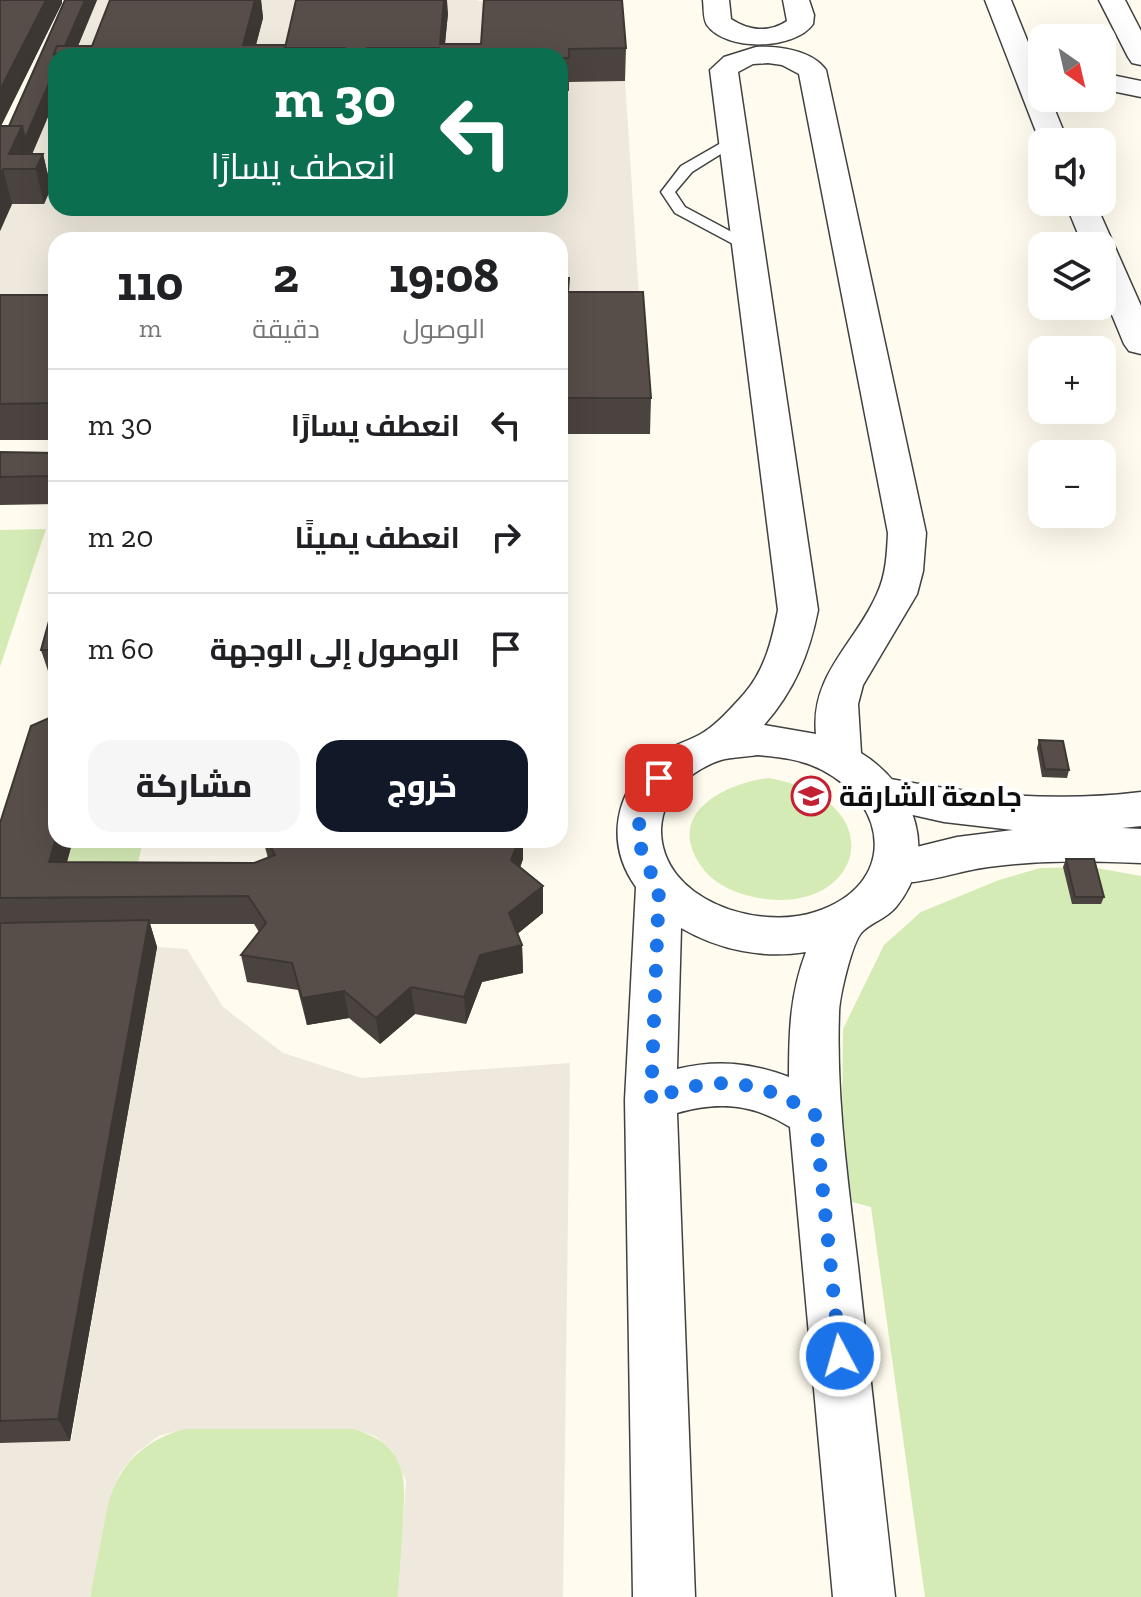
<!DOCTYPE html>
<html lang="ar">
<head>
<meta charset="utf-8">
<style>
	:root { --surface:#fff; --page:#f6f6f6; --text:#202124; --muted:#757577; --line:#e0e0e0; --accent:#111827 }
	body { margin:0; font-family:"Zilla Slab",Cairo,serif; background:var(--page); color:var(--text); direction:rtl; height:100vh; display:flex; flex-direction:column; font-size:30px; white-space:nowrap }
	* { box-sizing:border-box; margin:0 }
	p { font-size:26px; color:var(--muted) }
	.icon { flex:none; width:44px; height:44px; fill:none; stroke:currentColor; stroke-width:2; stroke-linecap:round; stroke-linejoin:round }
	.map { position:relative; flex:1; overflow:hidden; direction:ltr }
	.sheet { position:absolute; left:48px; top:232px; width:520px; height:616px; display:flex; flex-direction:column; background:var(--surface); border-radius:24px; box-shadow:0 8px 32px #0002; direction:rtl }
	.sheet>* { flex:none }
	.banner { position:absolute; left:48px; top:48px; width:520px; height:168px; border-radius:24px; box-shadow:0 8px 32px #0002; direction:rtl; background:#0b6e4f; color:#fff; overflow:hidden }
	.needle { width:52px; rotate:146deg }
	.fabs { position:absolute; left:1028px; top:24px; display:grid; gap:16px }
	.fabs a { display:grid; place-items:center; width:88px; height:88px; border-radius:16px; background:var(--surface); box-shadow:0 8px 32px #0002; font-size:40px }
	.pin { position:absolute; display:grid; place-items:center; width:68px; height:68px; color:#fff; margin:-34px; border-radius:16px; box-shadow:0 4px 12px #0006 }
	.me { position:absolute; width:88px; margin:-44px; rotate:354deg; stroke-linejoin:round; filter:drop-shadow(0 0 6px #0008) }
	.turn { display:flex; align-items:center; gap:28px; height:168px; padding:0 40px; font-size:36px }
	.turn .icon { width:104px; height:104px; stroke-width:2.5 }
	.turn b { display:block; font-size:56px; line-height:68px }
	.eta { display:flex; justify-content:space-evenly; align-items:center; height:136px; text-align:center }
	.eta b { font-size:48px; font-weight:800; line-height:56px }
	.button { display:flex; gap:16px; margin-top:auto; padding:16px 40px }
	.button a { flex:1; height:92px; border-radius:24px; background:var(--accent); color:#fff; font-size:32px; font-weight:800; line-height:92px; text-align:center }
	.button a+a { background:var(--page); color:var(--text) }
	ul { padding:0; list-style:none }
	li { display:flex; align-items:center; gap:24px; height:112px; padding:0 40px; border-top:2px solid var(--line) }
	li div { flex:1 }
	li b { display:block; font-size:30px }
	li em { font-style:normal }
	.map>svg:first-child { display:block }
</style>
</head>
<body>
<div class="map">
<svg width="1141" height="1597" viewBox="0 0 1141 1597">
	<rect width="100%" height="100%" fill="#fffbee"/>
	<g fill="#d5ebb6">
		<polygon points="46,529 0,667 0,530"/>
		<path d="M769,778C896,801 863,916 759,898C737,894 714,885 701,866C664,813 725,783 769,778Z"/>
		<polygon points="73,840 143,840 132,890 59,890"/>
		<polygon points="1091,867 1141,876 1141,1597 925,1597 871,1207 852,1202 842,1115 843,1029 884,945 921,912 999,880 1040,868"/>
		<path d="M184,1429H354C407,1446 406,1473 403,1522C402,1547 400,1572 398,1597H90C104,1524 100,1453 184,1429Z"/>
	</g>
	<g fill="#efe9dd">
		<polygon points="97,0 362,0 295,56 253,56 262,18 107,56 74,56"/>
		<polygon points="386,0 476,0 488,3 619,0 484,56 444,56"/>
		<polygon points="625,81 641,327 560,314 560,240 490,237 277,240 160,236 144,240 56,240 56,331 0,331 0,231 12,204 44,204 48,196 51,189 17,188 56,99 56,208 560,208 560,91 569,91 569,82"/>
		<polygon points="157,947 187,949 223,1007 283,1053 361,1078 570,1063 563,1597 398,1597 406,1481 393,1451 375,1436 354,1429 184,1429 159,1436 135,1454 120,1473 109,1499 90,1597 0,1597 0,1443 71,1441"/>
	</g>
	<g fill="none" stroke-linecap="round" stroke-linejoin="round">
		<defs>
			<polygon id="service" points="735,135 740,136 740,142 692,172 675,192 685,207 756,245 756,251 750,253 675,213 661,192 681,166"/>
			<g id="minor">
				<path d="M703,0H729L731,19C749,31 769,33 787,21L783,0H809L814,15L813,24C795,50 726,52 707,25C703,19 704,8 703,0Z"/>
				<path d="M756,47C778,46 812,50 826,70L926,533L923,571L917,594L863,685L858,704L861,753C916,787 939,855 896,907C886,919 872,922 862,932C852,942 839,998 839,1013C836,1098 848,1182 858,1266C870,1376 883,1487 895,1597H833L790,1127C753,1104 719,1101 677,1113L695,1597H633L625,1100L636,887C605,844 614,791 656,757C669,746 684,743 699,735C715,727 732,707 744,694C765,670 772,640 778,610L710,70L724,57ZM768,63L782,65L799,74L888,533C887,554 886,575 877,594C855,644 810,675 816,734L764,725C794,691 809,655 818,610L738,72L753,64ZM757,755C780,757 801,759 822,770C891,806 896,886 815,912C758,931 660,900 661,829C662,810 670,794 684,781C695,772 708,764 721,760C732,757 745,757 757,755ZM681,928C719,950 763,959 806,952C790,994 789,1032 789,1077C751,1063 718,1059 677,1069Z"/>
			</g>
			<g id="tertiary">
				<polygon points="985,0 1011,0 1042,77 1042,98 1050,98 1068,142 1042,142 1042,145 1040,142"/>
				<polygon points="1099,0 1125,0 1141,31 1141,65 1132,63 1128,57"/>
				<polygon points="1102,73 1141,81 1141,97 1102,89"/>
				<polygon points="1065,202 1095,202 1141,306 1141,354 1129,351 1124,344 1102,291 1102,246 1083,246"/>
				<path d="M880,777C967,794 1052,803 1141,792V826L1122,828L1141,829V863C1090,861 1039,860 988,867C956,871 909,890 880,880L873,868L880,856L957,837L1013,830L944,822L864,804L858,793L864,782Z"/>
			</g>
		</defs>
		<use href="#service" stroke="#414141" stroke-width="3"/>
		<use href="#minor" stroke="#414141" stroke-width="3"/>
		<use href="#tertiary" stroke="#414141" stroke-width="3"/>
		<use href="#service" fill="#fff" fill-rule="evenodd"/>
		<use href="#minor" fill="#fff" fill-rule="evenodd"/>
		<use href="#tertiary" fill="#fff" fill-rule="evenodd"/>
	</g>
	<g fill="#4b433f">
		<polygon points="0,0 62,0 62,3 1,126 9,126 65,0 97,0 78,46 92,46 110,0 261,0 263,18 256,45 286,45 448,13 445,44 626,48 625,81 569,82 569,91 560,91 560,56 56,56 56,98 32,154 43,154 51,188 44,204 12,204 0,231"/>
		<polygon points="560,278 569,292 651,398 650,434 560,434"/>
		<rect x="0" y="295" width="56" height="145"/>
		<polygon points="0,452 56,453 56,504 0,505"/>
		<polygon points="56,596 56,686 53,686 41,650"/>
		<polygon points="1039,740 1069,770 1067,778 1042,777 1037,748"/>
		<polygon points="0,823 56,840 73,840 67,862 254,863 268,858 263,840 523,840 523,859 520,867 543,913 517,934 522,945 523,973 482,982 466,1024 415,1014 380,1044 349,1018 307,1025 298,990 247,982 241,955 259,932 254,924 150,924 157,947 70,1441 0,1443"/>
		<polygon points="1066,859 1104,897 1101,904 1072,904 1063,867"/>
	</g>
	<g fill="#3d3733">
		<polygon points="46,0 62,0 62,3 0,128 0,90"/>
		<polygon points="85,0 97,0 75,53 62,54"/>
		<polygon points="255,0 261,0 263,18 254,52 243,45"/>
		<polygon points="444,0 447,0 448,13 444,53 440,44"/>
		<polygon points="56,67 56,98 30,159 9,154 22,126"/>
		<polygon points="43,154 51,188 44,204 36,169"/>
		<polygon points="3,169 12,204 0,231 0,175"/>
		<polygon points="56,470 56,494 51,476"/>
		<polygon points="56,838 56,840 73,840 59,890 49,862"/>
		<polygon points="519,840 523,840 523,859 513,888 511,860"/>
		<polygon points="543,886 543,913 510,940 509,913"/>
		<polygon points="149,920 157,947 70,1441 58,1419"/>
		<polygon points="522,945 523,973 482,982 466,1024 464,997 480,955"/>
		<polygon points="411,987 415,1014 380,1044 376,1018"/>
		<polygon points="344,991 349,1018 307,1025 302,998"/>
	</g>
	<g fill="#574e49" stroke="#3d3733" stroke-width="2">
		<polygon points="0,0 46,0 0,90"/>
		<polygon points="65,0 85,0 65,46 57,46 54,54 56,67 25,139 22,126 9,126"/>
		<polygon points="110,0 255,0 243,45 286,45 284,53 172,50 170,56 143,56 145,51 54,54 57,46 92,46"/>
		<polygon points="296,0 444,0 440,44 481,44 484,0 622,0 626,48 569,49 569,58 560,58 560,56 542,56 542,50 480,50 480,53 439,53 439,48 367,48 366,56 344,56 345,48 285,48"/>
		<polygon points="0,126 22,126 9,154 43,154 36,169 3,169 0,175"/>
		<polygon points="560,278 569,278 568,292 643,292 651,398 560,398"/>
		<polygon points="0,295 56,295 56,403 0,404"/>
		<polygon points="0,452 56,453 56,470 51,476 0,477"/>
		<polygon points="56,596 56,650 41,650"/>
		<polygon points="56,715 56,838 49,862 254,863 275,855 267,840 519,840 511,860 543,886 509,913 522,945 480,955 464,997 411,987 376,1018 344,991 302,998 292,963 241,955 266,923 248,896 0,898 0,823 31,726"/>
		<polygon points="1039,740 1063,741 1069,770 1045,769"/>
		<polygon points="1066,859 1094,859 1104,897 1075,897"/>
		<polygon points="149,920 58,1419 0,1421 0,923"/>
	</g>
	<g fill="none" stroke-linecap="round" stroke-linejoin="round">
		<path stroke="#1a73e8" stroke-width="14" stroke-dasharray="0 25.2" d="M659,778C631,820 633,844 659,887L651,1100C712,1074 759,1078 815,1115L840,1356"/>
	</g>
	<defs>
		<symbol id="university-ring" viewBox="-11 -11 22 22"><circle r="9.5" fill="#fff" stroke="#c32033" stroke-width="1.5"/><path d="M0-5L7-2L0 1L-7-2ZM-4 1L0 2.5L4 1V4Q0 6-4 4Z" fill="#c32033"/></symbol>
	</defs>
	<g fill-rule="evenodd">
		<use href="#university-ring" x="789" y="774" width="44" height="44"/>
	</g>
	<g text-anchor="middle" stroke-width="8" stroke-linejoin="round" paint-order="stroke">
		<g font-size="28" font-weight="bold" fill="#0e0e0e" stroke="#fff" text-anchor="start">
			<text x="839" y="806">جامعة الشارقة</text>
		</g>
	</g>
</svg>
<div class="fabs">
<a><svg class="needle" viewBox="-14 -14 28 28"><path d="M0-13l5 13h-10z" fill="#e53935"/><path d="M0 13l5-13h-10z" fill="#757577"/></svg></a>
<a><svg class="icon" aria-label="sound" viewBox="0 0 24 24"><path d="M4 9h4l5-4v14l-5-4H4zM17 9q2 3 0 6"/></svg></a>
<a><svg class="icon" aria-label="layers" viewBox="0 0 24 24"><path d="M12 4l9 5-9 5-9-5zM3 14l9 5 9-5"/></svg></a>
<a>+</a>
<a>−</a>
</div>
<div class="pin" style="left:659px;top:778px;background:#d93025"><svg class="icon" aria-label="arrive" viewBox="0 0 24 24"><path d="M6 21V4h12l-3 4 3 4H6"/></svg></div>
<svg class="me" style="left:840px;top:1356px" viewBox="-20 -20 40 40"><circle r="17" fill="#1a73e8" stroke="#fff" stroke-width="3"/><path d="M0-11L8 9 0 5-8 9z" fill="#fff"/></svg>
<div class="banner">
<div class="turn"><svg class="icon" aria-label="left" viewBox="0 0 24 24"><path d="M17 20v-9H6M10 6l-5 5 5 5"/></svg><div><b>30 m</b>انعطف يسارًا</div></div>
</div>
<section class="sheet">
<div class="eta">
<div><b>19:08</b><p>الوصول</p></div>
<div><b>2</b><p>دقيقة</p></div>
<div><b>110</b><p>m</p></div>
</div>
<ul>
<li><svg class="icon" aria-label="left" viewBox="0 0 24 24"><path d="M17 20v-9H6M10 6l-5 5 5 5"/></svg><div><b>انعطف يسارًا</b></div><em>30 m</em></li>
<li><svg class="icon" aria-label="right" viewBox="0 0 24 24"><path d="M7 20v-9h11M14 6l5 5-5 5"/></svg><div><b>انعطف يمينًا</b></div><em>20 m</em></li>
<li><svg class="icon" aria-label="arrive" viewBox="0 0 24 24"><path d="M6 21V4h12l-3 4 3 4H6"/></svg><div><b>الوصول إلى الوجهة</b></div><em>60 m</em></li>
</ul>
<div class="button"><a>خروج</a><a>مشاركة</a></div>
</section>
</div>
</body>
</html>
